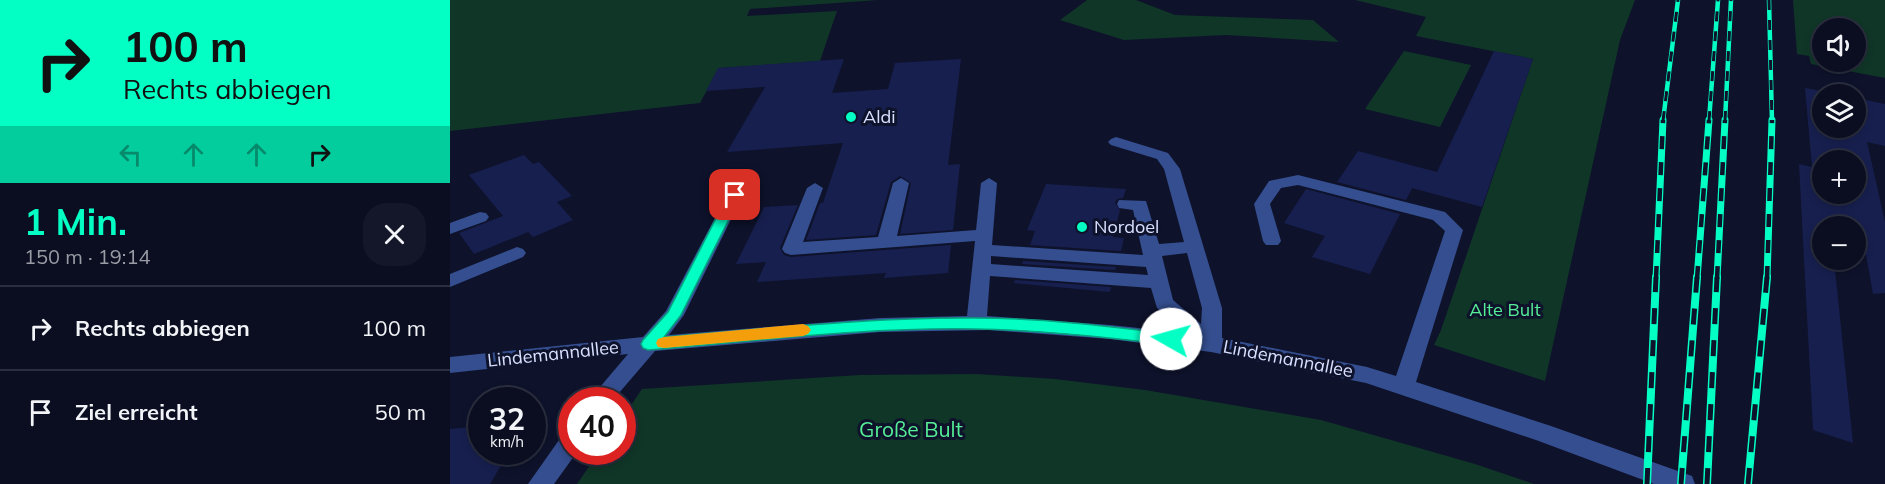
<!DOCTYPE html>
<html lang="de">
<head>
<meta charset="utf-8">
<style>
	:root { --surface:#0a0e20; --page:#131729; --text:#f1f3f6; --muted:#999ca5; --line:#2a2e3e; --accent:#04ffc5 }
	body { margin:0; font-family:Mulish,sans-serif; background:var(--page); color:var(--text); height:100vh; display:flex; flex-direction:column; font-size:22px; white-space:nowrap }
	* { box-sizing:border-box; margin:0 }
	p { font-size:20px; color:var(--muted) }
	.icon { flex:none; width:33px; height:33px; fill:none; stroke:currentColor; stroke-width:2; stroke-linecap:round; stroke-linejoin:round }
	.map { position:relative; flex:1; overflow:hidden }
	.drawer { display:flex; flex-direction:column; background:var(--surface); width:450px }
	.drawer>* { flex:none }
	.hud { background:#04ffc5; color:#111; overflow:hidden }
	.controls { position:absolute; left:1362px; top:18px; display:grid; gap:12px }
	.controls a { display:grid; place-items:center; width:54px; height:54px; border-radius:50%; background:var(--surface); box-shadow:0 3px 9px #0003,0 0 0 2px var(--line); font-size:30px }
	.speed { position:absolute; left:18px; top:387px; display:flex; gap:12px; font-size:30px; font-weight:700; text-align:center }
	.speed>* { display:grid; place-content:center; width:78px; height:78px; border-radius:50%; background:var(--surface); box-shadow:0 3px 9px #0003,0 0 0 2px var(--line); line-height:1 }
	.speed small { font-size:15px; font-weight:400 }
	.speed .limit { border:9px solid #d22; background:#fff; color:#111 }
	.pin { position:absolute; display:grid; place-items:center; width:51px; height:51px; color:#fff; margin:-26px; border-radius:12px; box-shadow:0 3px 9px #0006 }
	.me { position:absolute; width:66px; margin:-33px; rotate:277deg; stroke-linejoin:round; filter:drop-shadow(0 0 4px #0008) }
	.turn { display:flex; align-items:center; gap:21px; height:126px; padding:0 24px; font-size:27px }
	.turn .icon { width:78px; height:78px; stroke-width:2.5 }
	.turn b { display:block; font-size:42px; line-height:51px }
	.lanes { display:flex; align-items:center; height:57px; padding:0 24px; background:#0003; justify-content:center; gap:30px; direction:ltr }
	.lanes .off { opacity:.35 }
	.round { display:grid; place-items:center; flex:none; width:63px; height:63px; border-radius:24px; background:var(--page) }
	.head { display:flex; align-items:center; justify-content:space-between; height:102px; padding:0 24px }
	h1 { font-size:36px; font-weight:700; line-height:45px; color:var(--accent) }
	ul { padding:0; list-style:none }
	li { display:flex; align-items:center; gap:18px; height:84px; padding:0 24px; border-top:2px solid var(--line) }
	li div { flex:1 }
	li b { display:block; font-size:22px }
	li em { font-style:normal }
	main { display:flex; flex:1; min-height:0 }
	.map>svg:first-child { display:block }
</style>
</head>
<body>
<main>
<section class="drawer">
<div class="hud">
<div class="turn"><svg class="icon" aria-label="right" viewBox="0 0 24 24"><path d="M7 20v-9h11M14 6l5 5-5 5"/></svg><div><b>100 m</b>Rechts abbiegen</div></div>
<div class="lanes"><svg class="icon off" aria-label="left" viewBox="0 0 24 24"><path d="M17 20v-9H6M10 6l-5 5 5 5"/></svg><svg class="icon off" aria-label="ahead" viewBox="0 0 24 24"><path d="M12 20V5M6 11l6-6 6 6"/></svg><svg class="icon off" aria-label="ahead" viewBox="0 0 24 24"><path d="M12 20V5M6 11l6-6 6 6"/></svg><svg class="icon" aria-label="right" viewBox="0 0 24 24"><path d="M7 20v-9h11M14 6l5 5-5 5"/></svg></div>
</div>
<div class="head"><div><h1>1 Min.</h1><p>150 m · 19:14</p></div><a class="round"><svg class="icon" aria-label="close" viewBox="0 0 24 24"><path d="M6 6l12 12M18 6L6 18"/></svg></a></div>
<ul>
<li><svg class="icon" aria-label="right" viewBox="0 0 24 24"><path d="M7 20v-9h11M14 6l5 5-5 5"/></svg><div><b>Rechts abbiegen</b></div><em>100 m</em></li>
<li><svg class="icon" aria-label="arrive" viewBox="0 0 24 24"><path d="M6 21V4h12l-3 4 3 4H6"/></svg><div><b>Ziel erreicht</b></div><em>50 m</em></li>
</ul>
</section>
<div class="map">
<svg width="1435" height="484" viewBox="0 0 1435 484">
	<rect width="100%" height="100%" fill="#0e122b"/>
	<g fill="#103628" fill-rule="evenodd">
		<polygon points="0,0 428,0 300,9 297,16 387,11 370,61 269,68 250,103 0,131"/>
		<polygon points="637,0 686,0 725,15 863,20 889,42 776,35 674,40 610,20"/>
		<polygon points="905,0 1185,0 1170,40 1095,381 984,345 991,330 1083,59 966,36 976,17"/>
		<path d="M1343,0H1435V78L1361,64L1359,56L1347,54ZM1406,28V62H1372V28Z"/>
		<polygon points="954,51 1021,65 990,127 915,109"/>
		<polygon points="526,374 605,379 695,390 871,420 1025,464 1084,484 127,484 149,452 172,452 173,417 192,389 410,375"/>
	</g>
	<g fill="#171f4e" fill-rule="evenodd">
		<polygon points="1044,51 1083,59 1032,207 962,188 956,200 887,182 908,151 987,172"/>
		<polygon points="394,59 382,93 438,89 445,63 511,59 498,165 510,164 503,230 450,234 461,183 450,176 441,182 426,235 356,240 370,203 373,203 393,143 277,152 315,87 256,91 268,68"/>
		<path d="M1355,88L1389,94H1372V128H1406V98L1435,104V146L1417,142L1435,222V293L1423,294L1415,249L1406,250V226H1372V260H1384L1403,443L1363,430L1349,164L1362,167ZM1372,160H1406V194H1372Z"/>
		<polygon points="74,155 83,164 89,162 122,196 107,202 123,220 83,237 78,232 24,254 9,233 53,216 19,175"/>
		<polygon points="596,184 676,189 673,198 667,199 665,203 670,210 663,237 674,238 671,251 580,245 585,231 577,230"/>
		<polygon points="856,189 950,214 920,274 862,257 875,236 834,223"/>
		<polygon points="348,205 330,248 334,255 341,257 501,245 498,273 434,278 436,273 307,282 316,262 286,264 314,207"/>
		<polygon points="573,261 666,267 665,270 572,264"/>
		<polygon points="565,280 661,287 660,292 564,283"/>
		<polygon points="32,426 32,452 59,452 40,484 0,484 0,429"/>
	</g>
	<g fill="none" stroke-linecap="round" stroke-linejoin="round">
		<g fill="#344e8f" fill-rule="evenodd">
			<path d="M666,137L718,153L730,169L772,308V338L917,367L946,376L995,231L983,220L848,185L831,188L820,204L831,241L828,245H816L813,241L804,204L819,181L848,175L995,212L1013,230L966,382L1101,426L1242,476L1245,484H1204L1086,440L916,383L761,352L660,339L539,330L430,332L205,351L163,400H139L178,354L0,373V357L193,337L216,311L277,195L285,190L293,195L234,315L219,335L430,318L517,316L525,241L341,255L335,253L332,249L357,188L365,183L373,188L353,242L428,237L443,183L451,178L459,183L447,236L526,230L531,183L539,178L547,183L542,245L693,255L683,210L669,208L667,204L669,200L696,201L709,244L734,242L714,169L707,159L661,145L658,142L661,139ZM737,253L752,308L751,324L723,300L712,256ZM541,256L696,267L698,275L541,264ZM540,276L701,288L707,308L736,333L660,325L537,316Z"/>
			<polygon points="30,212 36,213 39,217 36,221 0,234 0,223"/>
			<polygon points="67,247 73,249 76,253 73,257 0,287 0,274"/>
			<polygon points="122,430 122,452 127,452 104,484 78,484 114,433"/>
		</g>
		<defs>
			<g id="rail-far2">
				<polyline points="1319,0 1322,121"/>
				<polyline points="1213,121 1228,0"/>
				<polyline points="1259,121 1268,0"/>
				<polyline points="1275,121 1281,0"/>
			</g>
			<g id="rail-far1">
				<polyline points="1206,279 1213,120"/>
				<polyline points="1247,279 1259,120"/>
				<polyline points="1267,279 1275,120"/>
				<polyline points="1317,279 1322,120"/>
			</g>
			<g id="rail">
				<polyline points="1197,484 1206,277"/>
				<polyline points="1231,484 1247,277"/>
				<polyline points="1257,484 1267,277"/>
				<polyline points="1298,484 1317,277"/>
			</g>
		</defs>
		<use href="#rail-far2" stroke="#04ffc5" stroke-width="4.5"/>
		<use href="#rail-far1" stroke="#04ffc5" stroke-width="7"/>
		<use href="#rail" stroke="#04ffc5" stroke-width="8"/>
		<use href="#rail-far2" stroke="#0e122b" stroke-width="3" stroke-dasharray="10" stroke-linecap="butt"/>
		<use href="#rail-far1" stroke="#0e122b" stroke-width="4.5" stroke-dasharray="13" stroke-linecap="butt"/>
		<use href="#rail" stroke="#0e122b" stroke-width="5" stroke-dasharray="16" stroke-linecap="butt"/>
	</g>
	<path fill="#04ffc5" stroke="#03a680" stroke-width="1.5" d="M285,191L291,195L231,315L214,337C317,329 421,317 524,318C590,318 656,326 721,334L726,335L728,339L726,343L721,345C656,337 590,330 526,329C416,327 307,341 198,350L193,348L191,344L193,340L218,312L278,195Z"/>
	<polygon fill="#f59e0b" points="353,324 358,326 361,330 358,334 353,336 214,348 208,347 206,343 208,339 214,337"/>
	<g fill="#04ffc5" stroke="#0e122b" stroke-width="2">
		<circle cx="401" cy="117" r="6"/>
		<circle cx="632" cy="227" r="6"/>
	</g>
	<g text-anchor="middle" stroke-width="6" stroke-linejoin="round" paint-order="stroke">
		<g font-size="18" fill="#d8e0ff" stroke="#0e122b" text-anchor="start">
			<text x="413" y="123">Aldi</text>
			<text x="644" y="233">Nordoel</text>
		</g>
		<g font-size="18" fill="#55ed95" stroke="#0e122b">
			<text x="1055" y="316">Alte Bult</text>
		</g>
		<g font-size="18" fill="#d8e0ff" stroke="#0e122b">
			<text transform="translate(103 354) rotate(-6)" y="6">Lindemannallee</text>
			<text transform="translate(838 359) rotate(11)" y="6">Lindemannallee</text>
		</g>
		<g font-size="21" fill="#55ed95" stroke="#0e122b">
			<text x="461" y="437">Große Bult</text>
		</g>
	</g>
</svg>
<div class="controls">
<a><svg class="icon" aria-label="sound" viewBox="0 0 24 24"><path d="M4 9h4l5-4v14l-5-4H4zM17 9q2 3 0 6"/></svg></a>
<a><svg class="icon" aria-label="layers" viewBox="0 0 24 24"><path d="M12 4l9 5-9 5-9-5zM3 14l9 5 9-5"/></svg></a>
<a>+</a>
<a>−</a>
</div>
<div class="speed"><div>32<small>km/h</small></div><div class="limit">40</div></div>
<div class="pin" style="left:285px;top:195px;background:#d93025"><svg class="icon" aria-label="arrive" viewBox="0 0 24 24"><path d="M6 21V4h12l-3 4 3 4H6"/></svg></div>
<svg class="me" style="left:721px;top:339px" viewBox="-20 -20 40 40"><circle r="19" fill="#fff"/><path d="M0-13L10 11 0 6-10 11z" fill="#04ffc5"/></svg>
</div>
</main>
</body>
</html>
